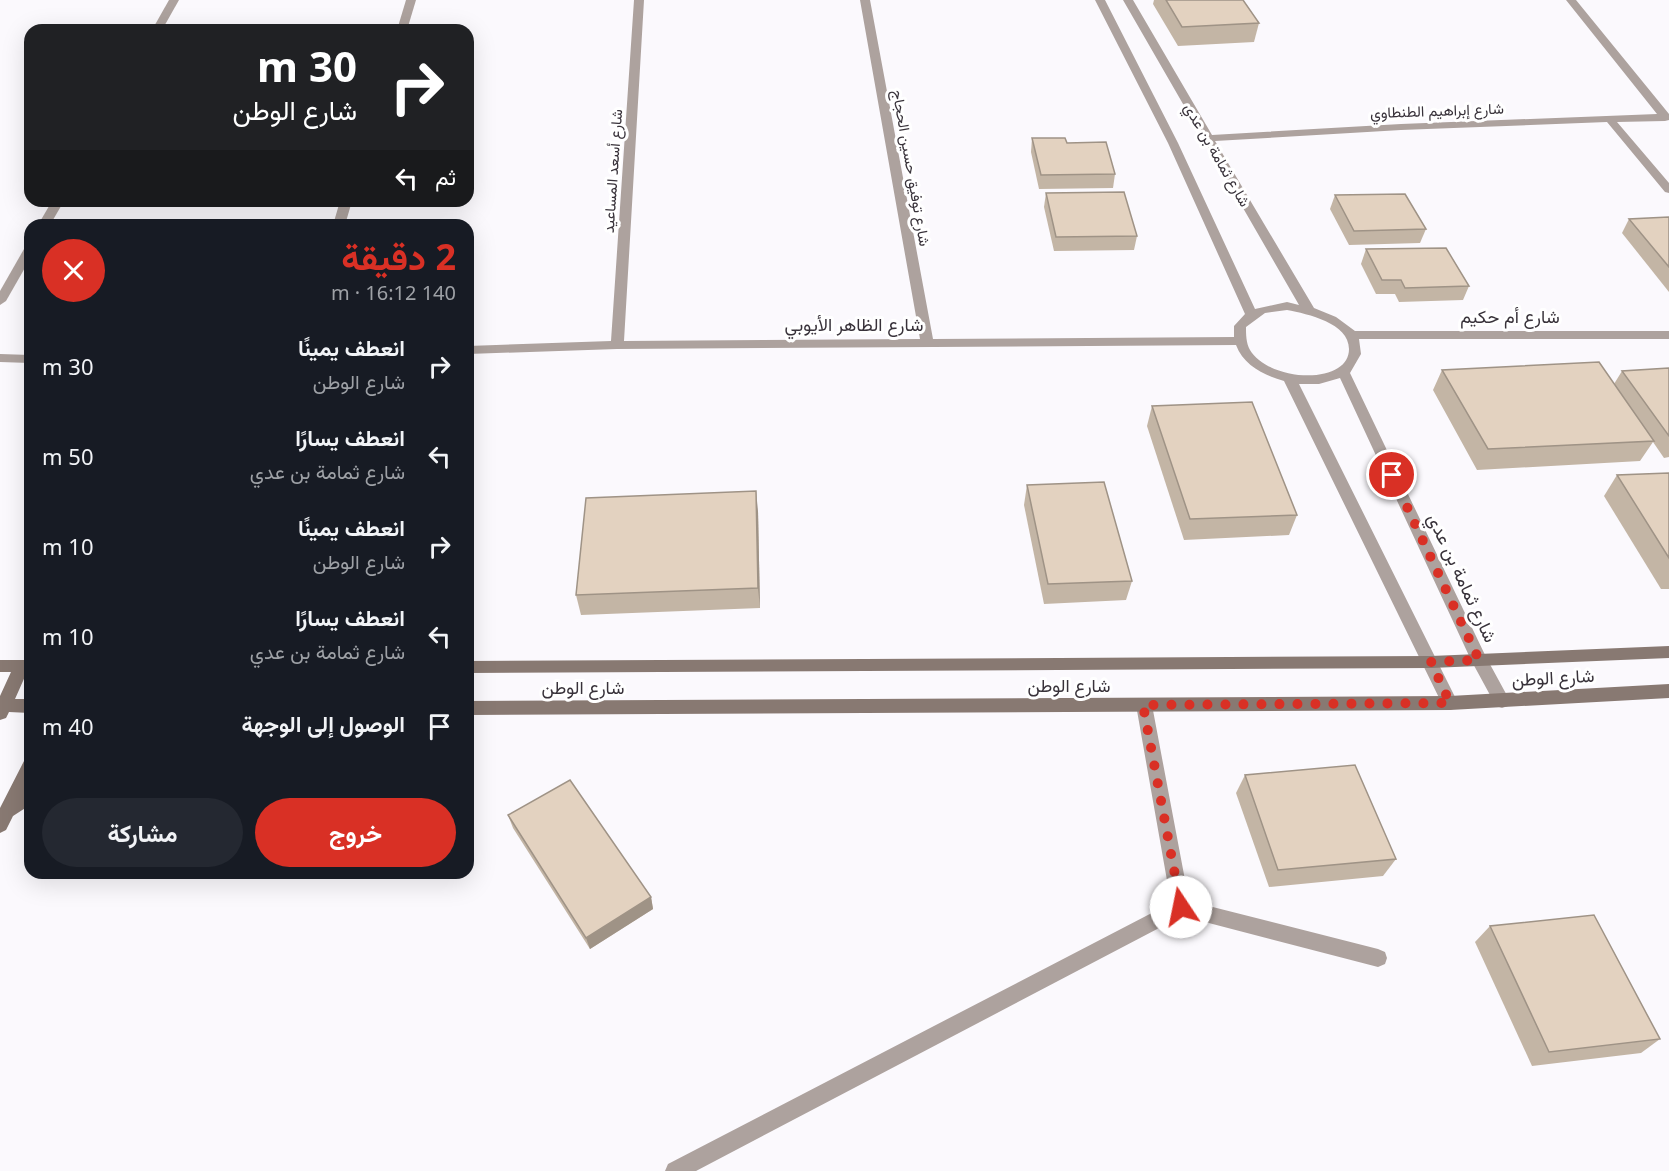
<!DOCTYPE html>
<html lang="ar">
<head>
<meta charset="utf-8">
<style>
	:root { --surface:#171b24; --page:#242831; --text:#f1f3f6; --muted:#9ea1a6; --accent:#d93025 }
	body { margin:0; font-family:"Noto Sans",Vazirmatn,sans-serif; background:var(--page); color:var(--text); direction:rtl; height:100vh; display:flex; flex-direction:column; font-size:22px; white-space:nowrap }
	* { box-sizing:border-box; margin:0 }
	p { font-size:20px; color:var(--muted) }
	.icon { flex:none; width:33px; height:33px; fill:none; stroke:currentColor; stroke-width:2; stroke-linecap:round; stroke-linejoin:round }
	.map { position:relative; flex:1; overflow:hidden; direction:ltr }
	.panel { position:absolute; left:24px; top:219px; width:450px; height:660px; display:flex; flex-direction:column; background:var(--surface); border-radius:18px; box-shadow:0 6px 24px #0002; direction:rtl }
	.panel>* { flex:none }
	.hud { position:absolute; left:24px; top:24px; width:450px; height:183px; border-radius:18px; box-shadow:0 6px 24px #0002; direction:rtl; background:#202124; color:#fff; overflow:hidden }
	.pin { position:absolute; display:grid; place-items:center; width:51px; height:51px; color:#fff; margin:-26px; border:3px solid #fff; border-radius:50%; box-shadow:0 2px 6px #0007 }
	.me { position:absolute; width:66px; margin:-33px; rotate:349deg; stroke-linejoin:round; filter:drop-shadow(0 0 4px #0008) }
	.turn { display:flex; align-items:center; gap:21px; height:126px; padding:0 18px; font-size:27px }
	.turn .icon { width:78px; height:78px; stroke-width:2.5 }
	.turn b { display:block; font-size:42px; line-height:51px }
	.then { display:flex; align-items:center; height:57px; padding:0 18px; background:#0003; gap:12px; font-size:22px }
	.round { display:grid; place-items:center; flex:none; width:63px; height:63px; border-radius:32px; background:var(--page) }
	.head { display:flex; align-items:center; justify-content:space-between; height:102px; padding:0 18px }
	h1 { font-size:36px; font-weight:700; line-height:45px; color:var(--accent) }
	.action { display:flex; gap:12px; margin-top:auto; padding:12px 18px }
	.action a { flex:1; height:69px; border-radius:36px; background:var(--accent); color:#fff; font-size:24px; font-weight:700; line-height:69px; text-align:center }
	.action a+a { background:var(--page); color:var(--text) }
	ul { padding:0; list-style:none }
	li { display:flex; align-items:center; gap:18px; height:90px; padding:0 18px }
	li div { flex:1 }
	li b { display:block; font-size:22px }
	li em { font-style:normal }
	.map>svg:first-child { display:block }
</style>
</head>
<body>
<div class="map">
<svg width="1669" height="1171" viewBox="0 0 1669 1171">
	<rect width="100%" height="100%" fill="#fbf9fd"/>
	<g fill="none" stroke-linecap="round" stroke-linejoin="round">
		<g fill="#ada29e" fill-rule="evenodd">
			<polygon points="169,0 179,0 162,30 152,30"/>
			<polygon points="406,0 416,0 407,30 397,30"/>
			<path d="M634,0H644L624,341L920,339L860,0H870L933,339L1234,337V326L1245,314L1168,143L1095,0H1105L1178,143L1255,309L1287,302L1299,305L1123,0H1133L1212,135L1401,124L1657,114L1566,0H1576L1669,114V120L1665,121L1617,122L1669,183V193L1665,192L1607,122L1401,130L1215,141L1314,308L1336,317L1355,331H1669V339H1359L1361,354L1350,373L1486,657L1510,701L1508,706L1502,708L1496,706L1471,660L1340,378L1319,384H1299L1458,703L1456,708L1450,710L1444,708L1284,381C1264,375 1244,366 1236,345L617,349L468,354V346L611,341ZM1287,310C1308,314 1349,323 1349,349C1349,357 1345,364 1338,368C1315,383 1264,374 1250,350C1246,343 1246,334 1246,327L1265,313Z"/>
			<polygon points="52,201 64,201 50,225 38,225"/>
			<polygon points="340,201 352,201 345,225 333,225"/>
			<polygon points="30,245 30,259 6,301 0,305 0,291 24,249"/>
			<polygon points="0,354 30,355 30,363 0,362"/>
			<polygon points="1144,698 1150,700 1152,705 1189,901 1378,949 1385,952 1387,958 1385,964 1378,967 1182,916 696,1171 665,1171 668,1164 1171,903 1136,705 1138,700"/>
		</g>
		<g fill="#887972" fill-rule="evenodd">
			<polygon points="1669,646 1669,658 1431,668 468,673 468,661 1431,656"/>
			<polygon points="0,660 30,660 30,672 27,672 15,699 30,699 30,713 9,712 6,718 0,720 0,696 11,672 0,672"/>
			<polygon points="1669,684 1669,698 1450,710 468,715 468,701 1450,696"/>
			<polygon points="30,759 30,783 27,789 30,788 30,805 13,816 6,830 0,833 0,808 24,761"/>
		</g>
	</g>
	<g fill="#c3b5a5">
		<polygon points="1154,0 1243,0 1259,23 1254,42 1178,46 1153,4"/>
		<polygon points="1032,138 1067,143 1115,174 1113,188 1039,189 1031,152"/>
		<polygon points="1046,193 1137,236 1134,250 1054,251 1044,207"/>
		<polygon points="1335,195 1426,229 1420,243 1349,245 1330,209"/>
		<polygon points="1669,217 1669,292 1622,233 1629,219"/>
		<polygon points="1366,249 1469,286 1463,300 1399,302 1395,294 1376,294 1361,264"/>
		<polygon points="1669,368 1669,457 1664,458 1653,442 1640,461 1477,470 1433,390 1442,370 1614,384 1622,371"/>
		<polygon points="1152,406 1297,515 1289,535 1184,540 1147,426"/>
		<polygon points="1669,473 1669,589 1661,589 1604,496 1617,475"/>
		<polygon points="1027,485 1132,581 1126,600 1044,604 1024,505"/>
		<polygon points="758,511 760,608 581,615 576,595"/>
		<polygon points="1245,775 1396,859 1383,876 1269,887 1236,793"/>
		<polygon points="508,815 651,897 653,909 590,949 513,828"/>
		<polygon points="1490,926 1660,1039 1641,1053 1532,1066 1475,942"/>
	</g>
	<g fill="#9f9386">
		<polygon points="756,491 758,511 760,608 758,588"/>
		<polygon points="651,897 653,909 590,949 586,938"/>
	</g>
	<g fill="#e3d2c0" stroke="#9f9386" stroke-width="1.5">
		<polygon points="1166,0 1243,0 1259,23 1182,27"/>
		<polygon points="1032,138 1065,138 1067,143 1106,142 1115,174 1041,175"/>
		<polygon points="1124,192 1137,236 1056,237 1046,193"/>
		<polygon points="1405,194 1426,229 1354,231 1335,195"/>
		<polygon points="1669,217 1669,267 1629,219"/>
		<polygon points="1446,248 1469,286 1405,288 1401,280 1382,280 1366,249"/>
		<polygon points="1599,362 1654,441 1488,449 1442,370"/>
		<polygon points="1669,368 1669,436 1622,371"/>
		<polygon points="1252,402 1297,515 1190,519 1152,406"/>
		<polygon points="1669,473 1669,558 1617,475"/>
		<polygon points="1104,482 1132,581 1048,584 1027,485"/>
		<polygon points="756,491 758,588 576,595 586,498"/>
		<polygon points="1355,765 1396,859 1278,870 1245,775"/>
		<polygon points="570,780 651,897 586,938 508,815"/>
		<polygon points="1594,915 1660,1039 1549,1052 1490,926"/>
	</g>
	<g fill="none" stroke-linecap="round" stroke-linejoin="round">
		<polyline stroke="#d93025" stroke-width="10" stroke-dasharray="0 18" points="1181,907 1143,705 1450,703 1431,662 1479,660 1392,475"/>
	</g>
	<g text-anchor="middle" stroke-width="6" stroke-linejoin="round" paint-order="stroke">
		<g font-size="15" fill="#38323a" stroke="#fff">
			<text transform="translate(1437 111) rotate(-2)" y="5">شارع إبراهيم الطنطاوي</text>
			<text transform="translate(1217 155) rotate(60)" y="5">شارع ثمامة بن عدي</text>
			<text transform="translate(911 168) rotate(80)" y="5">شارع توفيق حسين الحجاج</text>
			<text transform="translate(613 171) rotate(-86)" y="5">شارع أسعد المساعيد</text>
		</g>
		<g font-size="18" fill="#38323a" stroke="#fff">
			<text x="1510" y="323">شارع أم حكيم</text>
			<text x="854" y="331">شارع الظاهر الأيوبي</text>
			<text transform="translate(1462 578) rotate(65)" y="6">شارع ثمامة بن عدي</text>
			<text transform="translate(1553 678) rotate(-3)" y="6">شارع الوطن</text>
			<text x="1069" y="692">شارع الوطن</text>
			<text x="583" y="694">شارع الوطن</text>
		</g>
	</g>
</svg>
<div class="pin" style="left:1392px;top:475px;background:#d93025"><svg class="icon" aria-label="arrive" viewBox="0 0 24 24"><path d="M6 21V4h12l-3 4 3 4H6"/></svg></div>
<svg class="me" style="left:1181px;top:907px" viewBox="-20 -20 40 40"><circle r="19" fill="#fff"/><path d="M0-13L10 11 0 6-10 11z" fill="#d93025"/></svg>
<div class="hud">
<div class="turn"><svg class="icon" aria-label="right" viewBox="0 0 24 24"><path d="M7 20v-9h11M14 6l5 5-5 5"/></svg><div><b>30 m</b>شارع الوطن</div></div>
<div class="then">ثم<svg class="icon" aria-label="left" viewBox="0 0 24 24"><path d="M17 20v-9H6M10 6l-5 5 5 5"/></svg></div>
</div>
<section class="panel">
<div class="head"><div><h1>2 دقيقة</h1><p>140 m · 16:12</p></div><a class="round" style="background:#d93025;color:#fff"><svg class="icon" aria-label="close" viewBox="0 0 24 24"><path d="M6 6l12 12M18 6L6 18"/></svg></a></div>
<ul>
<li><svg class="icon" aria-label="right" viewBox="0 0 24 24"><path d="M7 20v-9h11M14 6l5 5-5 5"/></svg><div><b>انعطف يمينًا</b><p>شارع الوطن</p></div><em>30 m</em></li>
<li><svg class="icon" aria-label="left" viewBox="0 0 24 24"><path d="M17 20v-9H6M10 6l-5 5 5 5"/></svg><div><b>انعطف يسارًا</b><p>شارع ثمامة بن عدي</p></div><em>50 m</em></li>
<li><svg class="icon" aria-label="right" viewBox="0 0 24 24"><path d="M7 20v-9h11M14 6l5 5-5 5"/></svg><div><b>انعطف يمينًا</b><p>شارع الوطن</p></div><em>10 m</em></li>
<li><svg class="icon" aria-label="left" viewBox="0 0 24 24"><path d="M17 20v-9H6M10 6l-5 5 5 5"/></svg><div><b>انعطف يسارًا</b><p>شارع ثمامة بن عدي</p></div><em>10 m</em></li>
<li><svg class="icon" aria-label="arrive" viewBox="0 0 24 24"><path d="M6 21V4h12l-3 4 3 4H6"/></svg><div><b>الوصول إلى الوجهة</b></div><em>40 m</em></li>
</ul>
<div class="action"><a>خروج</a><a>مشاركة</a></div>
</section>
</div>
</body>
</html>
